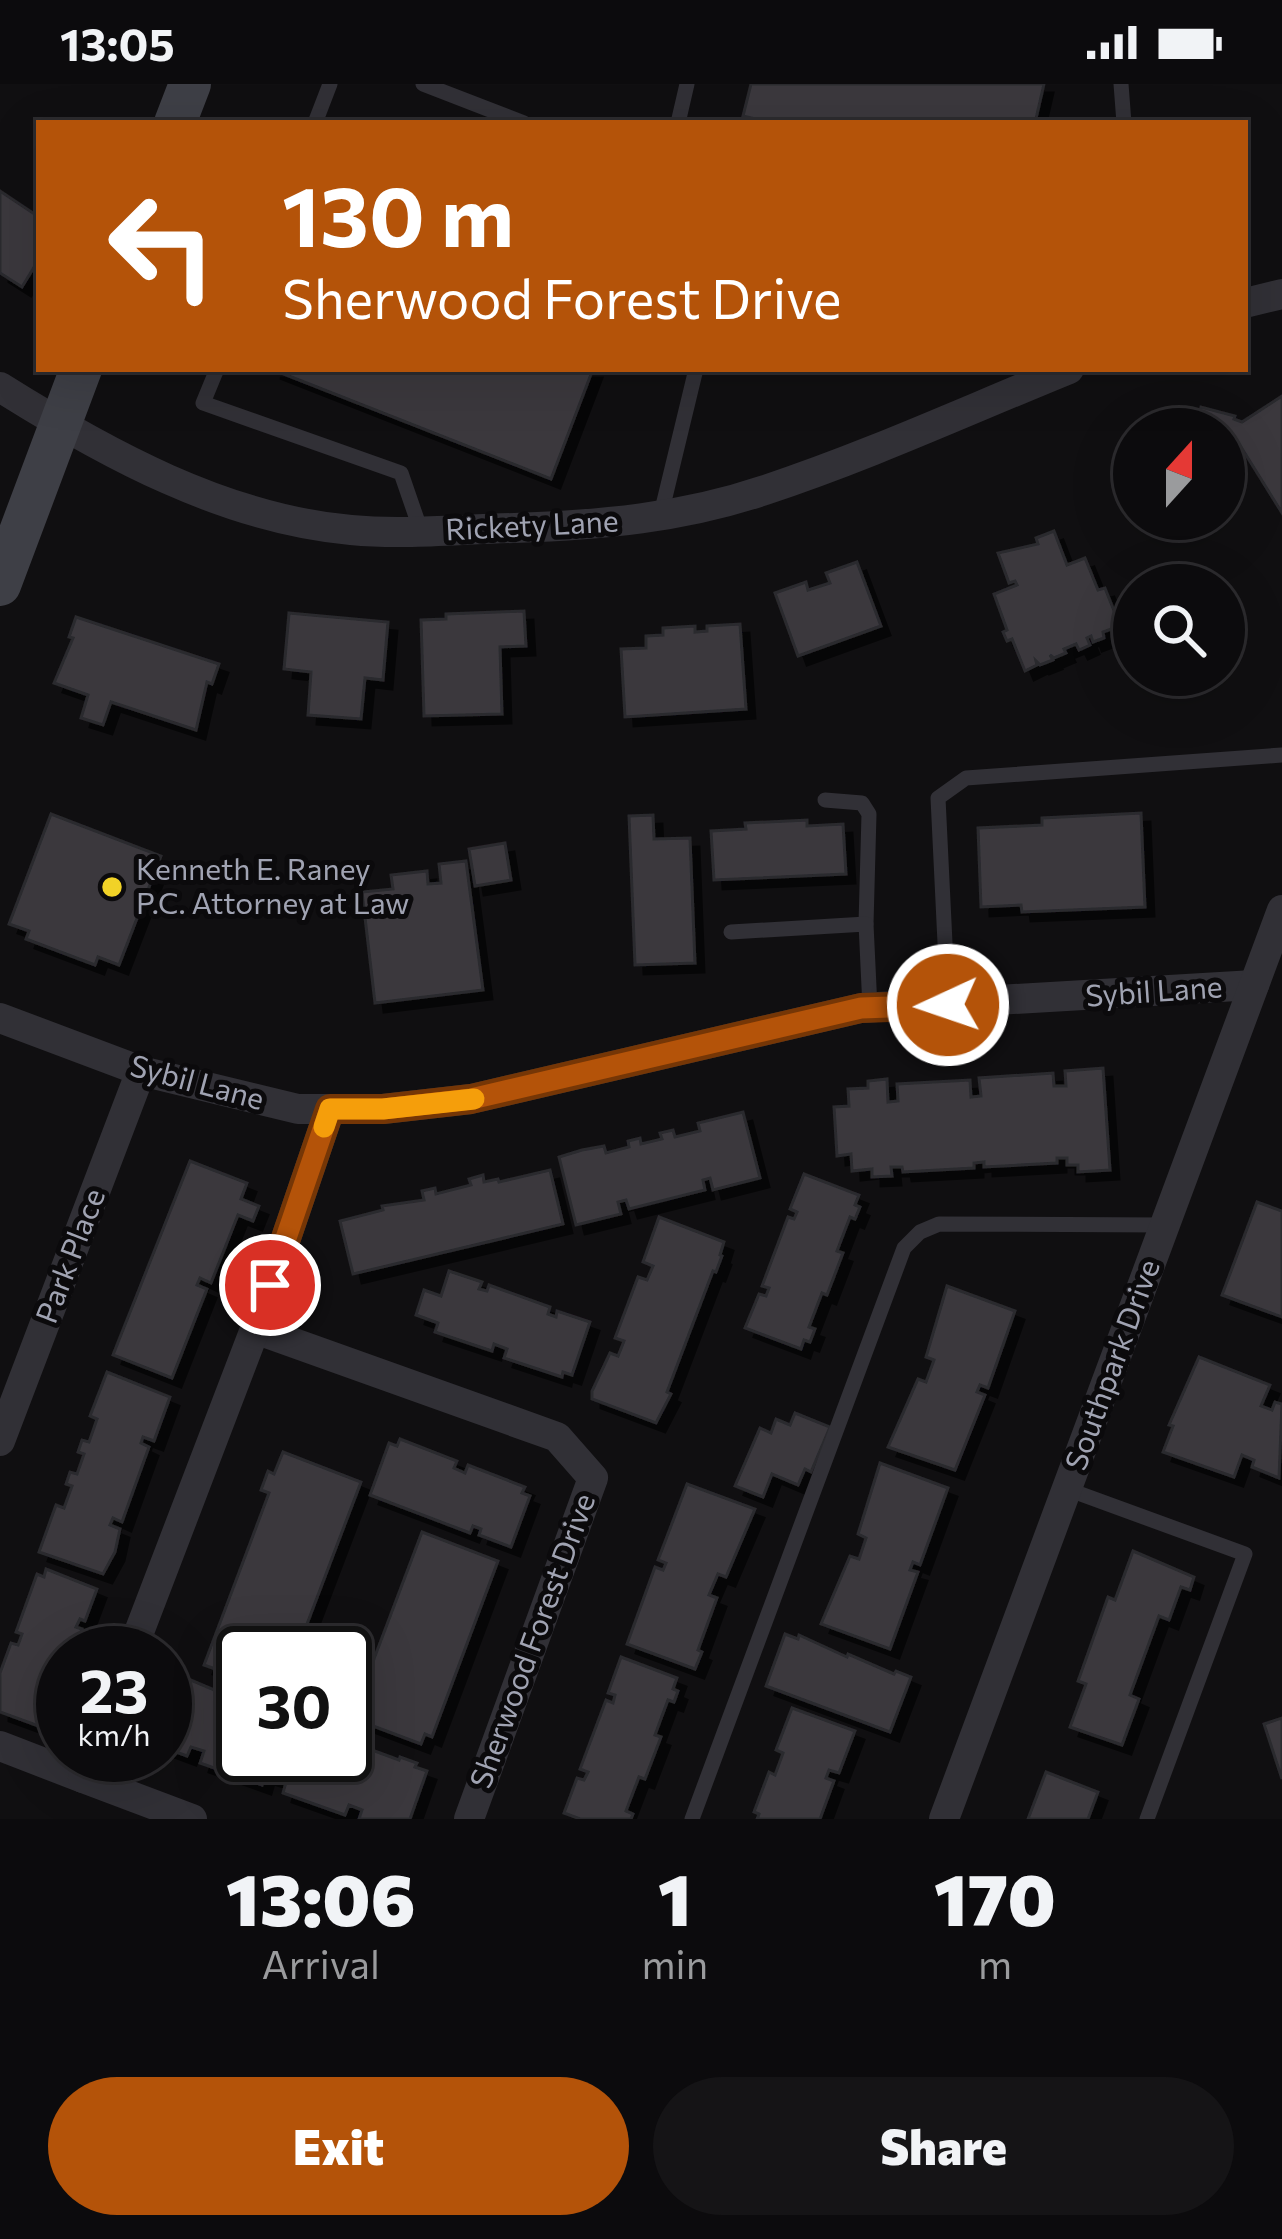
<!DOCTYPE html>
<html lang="en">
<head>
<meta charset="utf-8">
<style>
	:root { --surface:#0c0b0d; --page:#151416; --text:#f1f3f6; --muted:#9a9b9d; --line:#2c2b2e; --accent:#b45309 }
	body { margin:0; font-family:Commissioner,sans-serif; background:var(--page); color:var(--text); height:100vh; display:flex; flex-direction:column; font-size:45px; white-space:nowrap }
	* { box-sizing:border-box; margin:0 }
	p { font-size:39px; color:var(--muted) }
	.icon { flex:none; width:66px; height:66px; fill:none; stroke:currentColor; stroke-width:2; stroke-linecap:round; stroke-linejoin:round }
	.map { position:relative; height:1735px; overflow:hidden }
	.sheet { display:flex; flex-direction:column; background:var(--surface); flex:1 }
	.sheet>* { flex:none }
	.hud { position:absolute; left:36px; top:36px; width:1212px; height:252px; border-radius:0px; box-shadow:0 12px 48px #0002,0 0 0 3px var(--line); background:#b45309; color:#fff; overflow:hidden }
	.needle { width:78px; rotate:21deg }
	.buttons { position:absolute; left:1113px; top:324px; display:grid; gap:24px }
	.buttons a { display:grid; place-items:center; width:132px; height:132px; border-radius:50%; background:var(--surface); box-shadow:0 12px 48px #0002,0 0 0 3px var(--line); font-size:60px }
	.speed { position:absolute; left:36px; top:1542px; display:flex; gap:24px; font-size:60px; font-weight:700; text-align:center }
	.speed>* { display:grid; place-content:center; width:156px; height:156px; border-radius:50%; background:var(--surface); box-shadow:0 12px 48px #0002,0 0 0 3px var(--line); line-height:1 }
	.speed small { font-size:30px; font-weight:400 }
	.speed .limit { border:6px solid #111; border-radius:18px; background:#fff; color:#111 }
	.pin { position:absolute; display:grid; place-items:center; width:102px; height:102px; color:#fff; margin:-51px; border:6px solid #fff; border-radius:50%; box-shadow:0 3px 12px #0007 }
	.me { position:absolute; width:132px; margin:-66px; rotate:267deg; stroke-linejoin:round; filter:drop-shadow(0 0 9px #0008) }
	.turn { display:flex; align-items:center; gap:42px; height:252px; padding:0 48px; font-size:54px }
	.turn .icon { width:156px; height:156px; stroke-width:2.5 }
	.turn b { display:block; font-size:84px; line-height:102px }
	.eta { display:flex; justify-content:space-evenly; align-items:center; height:204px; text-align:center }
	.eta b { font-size:72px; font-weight:800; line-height:84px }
	.action { display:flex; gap:24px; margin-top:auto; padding:24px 48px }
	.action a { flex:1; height:138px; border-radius:72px; background:var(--accent); color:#fff; font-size:48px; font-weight:800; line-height:138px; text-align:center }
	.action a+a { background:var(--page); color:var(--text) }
	.status { display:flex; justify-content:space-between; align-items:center; height:84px; padding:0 60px; background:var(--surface); direction:ltr }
	.status svg { height:33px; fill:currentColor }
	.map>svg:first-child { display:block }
</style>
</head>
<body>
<div class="status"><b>13:05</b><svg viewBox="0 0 49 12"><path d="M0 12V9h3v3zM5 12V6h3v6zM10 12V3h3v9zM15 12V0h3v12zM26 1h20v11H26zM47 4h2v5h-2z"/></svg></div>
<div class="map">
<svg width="1282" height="1735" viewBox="0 0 1282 1735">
	<defs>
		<filter id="shadow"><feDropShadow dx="9" dy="9" stdDeviation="0" flood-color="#0009"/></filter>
	</defs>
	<rect width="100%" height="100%" fill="#100f11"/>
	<g fill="#3a393e" stroke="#2a292d" stroke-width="3" filter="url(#shadow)">
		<polygon points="751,0 1044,0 1035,39 772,39 743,32"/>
		<polygon points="0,107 39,133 39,175 22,203 0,189"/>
		<polygon points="271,285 593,285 551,395"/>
		<polygon points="1282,312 1282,429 1236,355 1224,358 1224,345 1196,345 1201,323 1235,332 1234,335 1242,338"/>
		<polygon points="1054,447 1067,481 1085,474 1098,506 1105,504 1120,542 1103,548 1104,554 1093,558 1091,552 1087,554 1090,561 1079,566 1076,560 1064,565 1066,569 1054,574 1050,571 1053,576 1040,581 1036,577 1037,581 1025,587 1012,555 1007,557 1003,548 1007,546 994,510 1017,501 1015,497 1009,499 998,469 1038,460 1036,454"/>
		<polygon points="857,478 881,542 798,572 775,509 806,498 808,506 830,499 826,489"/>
		<polygon points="524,527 526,562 500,563 502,630 424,632 421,536 446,535 446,530"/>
		<polygon points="289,529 388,538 383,596 365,594 361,635 308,631 311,588 284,585"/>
		<polygon points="76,533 219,580 212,600 207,598 196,646 111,618 103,641 81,634 88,611 54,599 73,554 69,553"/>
		<polygon points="740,540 746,625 625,633 621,565 646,564 646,552 663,551 663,544 695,542 695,548 707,547 707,542"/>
		<polygon points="1141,729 1145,823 1022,828 1021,821 981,823 978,744 1042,741 1042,734"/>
		<polygon points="51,730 161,772 119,881 98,873 95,881 26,855 29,847 9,840"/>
		<polygon points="653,731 654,755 690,754 695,879 635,881 629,732"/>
		<polygon points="807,736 807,742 843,740 846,790 714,796 711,747 746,745 745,739"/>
		<polygon points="505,759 511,796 475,802 469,765"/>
		<polygon points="466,777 483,906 375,919 362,808 393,805 391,791 427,787 428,800 441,799 439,780"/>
		<polygon points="1103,984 1110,1086 1078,1088 1078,1081 1067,1081 1067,1074 1057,1074 1057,1079 984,1083 984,1078 974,1079 974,1084 903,1088 902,1083 891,1083 892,1092 872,1093 872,1085 852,1087 851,1070 837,1072 834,1023 849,1022 848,1005 868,1004 868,997 887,995 888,1018 898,1017 897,1000 970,996 971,1013 981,1012 979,994 1053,989 1054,1002 1066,1002 1065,987"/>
		<polygon points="743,1028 760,1094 713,1106 710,1094 703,1096 705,1106 629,1125 626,1116 618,1118 621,1130 576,1141 559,1073 582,1066 604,1062 606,1069 629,1063 628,1057 640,1054 641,1060 662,1055 660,1049 673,1046 675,1053 700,1047 698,1039"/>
		<polygon points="190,1077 247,1099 241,1115 259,1122 253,1137 238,1131 211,1199 200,1194 197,1201 207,1205 172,1294 113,1271"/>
		<polygon points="550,1086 563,1140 353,1190 340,1137 383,1126 382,1122 424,1116 422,1107 435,1104 436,1110 471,1101 469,1095 483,1091 484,1098 498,1095 499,1098"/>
		<polygon points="804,1090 859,1111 855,1121 860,1123 855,1135 850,1133 837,1167 843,1169 827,1211 822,1209 809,1243 815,1245 810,1258 804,1256 801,1265 745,1244 759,1210 766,1212 769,1204 762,1202 788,1133 794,1135 797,1128 790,1125"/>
		<polygon points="1257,1118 1282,1127 1282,1233 1222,1211"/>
		<polygon points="659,1133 724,1158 720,1171 722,1172 716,1188 713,1187 667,1308 671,1310 656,1339 592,1315 592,1307 610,1269 618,1272 624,1257 615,1254 638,1193 647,1196 653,1182 643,1178"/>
		<polygon points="449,1187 482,1198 479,1205 487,1207 489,1201 550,1223 548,1230 556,1233 557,1227 590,1238 572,1291 563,1288 562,1293 504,1274 507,1265 494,1260 492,1267 435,1248 438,1239 416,1231 424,1206 441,1212"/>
		<polygon points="947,1202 1015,1227 988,1304 980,1301 977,1308 985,1311 955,1386 888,1363 918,1295 926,1298 934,1276 926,1273"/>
		<polygon points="1199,1273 1270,1301 1261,1322 1272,1326 1275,1318 1282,1320 1279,1394 1252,1383 1254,1376 1242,1371 1234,1393 1163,1368 1173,1342 1169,1341"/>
		<polygon points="107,1288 170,1313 154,1357 143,1353 141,1359 149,1363 122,1438 113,1434 110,1441 120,1445 115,1468 103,1490 39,1468 56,1421 64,1424 72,1402 66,1400 70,1388 77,1390 84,1370 78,1368 82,1356 89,1358 97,1335 90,1332"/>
		<polygon points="795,1329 830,1343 811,1388 805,1385 798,1401 772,1390 763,1413 735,1402 760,1344 771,1349 776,1335 790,1341"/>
		<polygon points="400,1355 457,1377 454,1384 465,1389 468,1381 525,1403 522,1409 530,1412 511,1463 479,1451 481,1445 473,1442 470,1449 370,1411 389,1359 397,1362"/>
		<polygon points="283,1368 361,1398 296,1569 243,1569 243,1595 204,1581 269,1409 261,1406 268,1387 274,1390"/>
		<polygon points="880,1379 948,1404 920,1481 913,1478 910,1486 918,1488 890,1565 821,1540 850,1472 859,1475 866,1454 858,1450"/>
		<polygon points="687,1400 755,1425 726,1493 718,1490 709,1511 717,1514 698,1566 702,1568 695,1585 627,1560 655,1483 663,1486 666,1479 658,1476"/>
		<polygon points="422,1448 498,1477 432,1653 425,1650 421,1660 357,1636 360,1627 355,1625"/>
		<polygon points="1133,1467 1194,1493 1190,1506 1181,1503 1169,1536 1159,1532 1130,1611 1139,1615 1122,1661 1070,1643 1086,1600 1078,1597 1108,1513 1115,1516"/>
		<polygon points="46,1485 97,1505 85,1537 80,1535 76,1543 82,1545 74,1569 63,1569 63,1598 60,1606 52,1603 49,1610 56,1612 44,1644 0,1628 0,1589 11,1559 18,1561 22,1550 16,1548 37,1490 44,1493"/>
		<polygon points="785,1550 798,1555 799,1551 847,1573 848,1570 894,1590 896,1587 911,1593 890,1648 766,1602"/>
		<polygon points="621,1573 677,1594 673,1605 678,1607 674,1618 668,1616 655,1651 661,1653 645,1695 639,1693 626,1727 633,1730 631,1735 580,1735 564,1729 577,1694 584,1696 588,1688 580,1685 606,1616 613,1619 615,1611 608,1609"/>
		<polygon points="166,1590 178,1594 179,1591 243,1618 243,1671 345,1671 345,1656 399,1676 400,1673 417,1679 415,1683 427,1687 410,1735 359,1735 362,1726 349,1721 345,1731 283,1709 286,1698 265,1691 262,1701 200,1679 204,1667 191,1663 187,1672 165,1664"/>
		<polygon points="792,1624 855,1647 839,1689 829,1686 826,1694 834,1697 820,1735 757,1735 759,1730 754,1728 769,1688 775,1691 783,1669 776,1666"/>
		<polygon points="1282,1634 1282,1695 1264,1640"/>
		<polygon points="1046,1688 1098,1708 1088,1735 1028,1735"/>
	</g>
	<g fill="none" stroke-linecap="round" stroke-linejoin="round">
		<g stroke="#313036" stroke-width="15">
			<polyline points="423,0 524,39"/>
			<polyline points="1121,0 1124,39"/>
			<polyline points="315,39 330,0"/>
			<polyline points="678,39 687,0"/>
			<polyline points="217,285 203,319 401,389 421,447"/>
			<polyline points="660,434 696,285"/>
			<polyline points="825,716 862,719 869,730 866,840"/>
			<polyline points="731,848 866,840 870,924"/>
			<polyline points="948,921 938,714 966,694 1282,671"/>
			<polyline points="1067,1405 1245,1470 1147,1735"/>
			<polyline points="692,1735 904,1164 920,1148 939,1140 1165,1141"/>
		</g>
		<g stroke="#313036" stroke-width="30">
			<polyline points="1245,219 1282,210"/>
			<path d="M0,303C105,369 225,435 351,446C405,451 460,445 514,444C601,441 682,434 765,406C868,372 968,326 1069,285"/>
			<polyline points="0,934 141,987 298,1025 383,1025 471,1015 861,924 1254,901"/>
			<polyline points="255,1245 557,1353 593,1394 469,1735"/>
			<polyline points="0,1357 141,987"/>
			<polyline points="131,1569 255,1245 330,1025"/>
			<polyline points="0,1662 83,1694"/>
			<polyline points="92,1671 83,1694 192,1735"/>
			<polyline points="944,1735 1282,826"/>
		</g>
		<g stroke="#3e3f46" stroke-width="42">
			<polyline points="175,39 190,0"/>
			<polyline points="0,501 81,285"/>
		</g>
	</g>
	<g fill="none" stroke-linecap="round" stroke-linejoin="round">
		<defs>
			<polyline id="route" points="270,1201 330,1025 383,1025 471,1015 861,924 948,921"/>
		</defs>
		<use href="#route" stroke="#753606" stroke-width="30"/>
		<use href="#route" stroke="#b45309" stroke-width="21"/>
		<polyline stroke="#f59e0b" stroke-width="21" points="324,1043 330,1025 383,1025 474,1015"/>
	</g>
	<circle fill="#f1d227" stroke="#0b0a0c" stroke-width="4.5" cx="112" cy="803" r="12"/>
	<g text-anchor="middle" stroke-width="10" stroke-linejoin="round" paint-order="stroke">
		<g font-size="30" fill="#a0a3b2" stroke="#0b0a0c">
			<text transform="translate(532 442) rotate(-3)" y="10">Rickety Lane</text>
			<text transform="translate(1154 908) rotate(-4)" y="10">Sybil Lane</text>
			<text transform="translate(197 999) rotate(15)" y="10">Sybil Lane</text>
			<text transform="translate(71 1172) rotate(-69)" y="10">Park Place</text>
			<text transform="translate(1113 1281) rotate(-70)" y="10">Southpark Drive</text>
			<text transform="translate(533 1557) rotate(-70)" y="10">Sherwood Forest Drive</text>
		</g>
		<g font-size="30" fill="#a0a3b2" stroke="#0b0a0c" text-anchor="start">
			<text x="136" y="796">Kenneth E. Raney<tspan x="136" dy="34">P.C. Attorney at Law</tspan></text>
		</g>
	</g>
</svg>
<div class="buttons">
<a><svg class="needle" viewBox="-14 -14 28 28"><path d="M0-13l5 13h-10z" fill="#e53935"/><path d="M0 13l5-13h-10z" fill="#9a9b9d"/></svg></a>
<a><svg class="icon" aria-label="search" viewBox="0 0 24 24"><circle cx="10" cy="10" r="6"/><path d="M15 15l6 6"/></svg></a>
</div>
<div class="speed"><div>23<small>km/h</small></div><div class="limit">30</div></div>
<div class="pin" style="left:270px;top:1201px;background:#d93025"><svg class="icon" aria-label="arrive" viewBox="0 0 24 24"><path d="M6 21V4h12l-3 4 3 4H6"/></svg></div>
<svg class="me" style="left:948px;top:921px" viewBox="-20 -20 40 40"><circle r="17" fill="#b45309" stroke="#fff" stroke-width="3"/><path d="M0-11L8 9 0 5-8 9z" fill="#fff"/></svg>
<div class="hud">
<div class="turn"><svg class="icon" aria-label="left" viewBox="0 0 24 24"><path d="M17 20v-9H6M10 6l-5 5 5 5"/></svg><div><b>130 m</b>Sherwood Forest Drive</div></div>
</div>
</div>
<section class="sheet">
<div class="eta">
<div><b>13:06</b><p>Arrival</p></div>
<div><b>1</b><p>min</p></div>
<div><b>170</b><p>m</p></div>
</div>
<div class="action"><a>Exit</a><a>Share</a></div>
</section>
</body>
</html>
